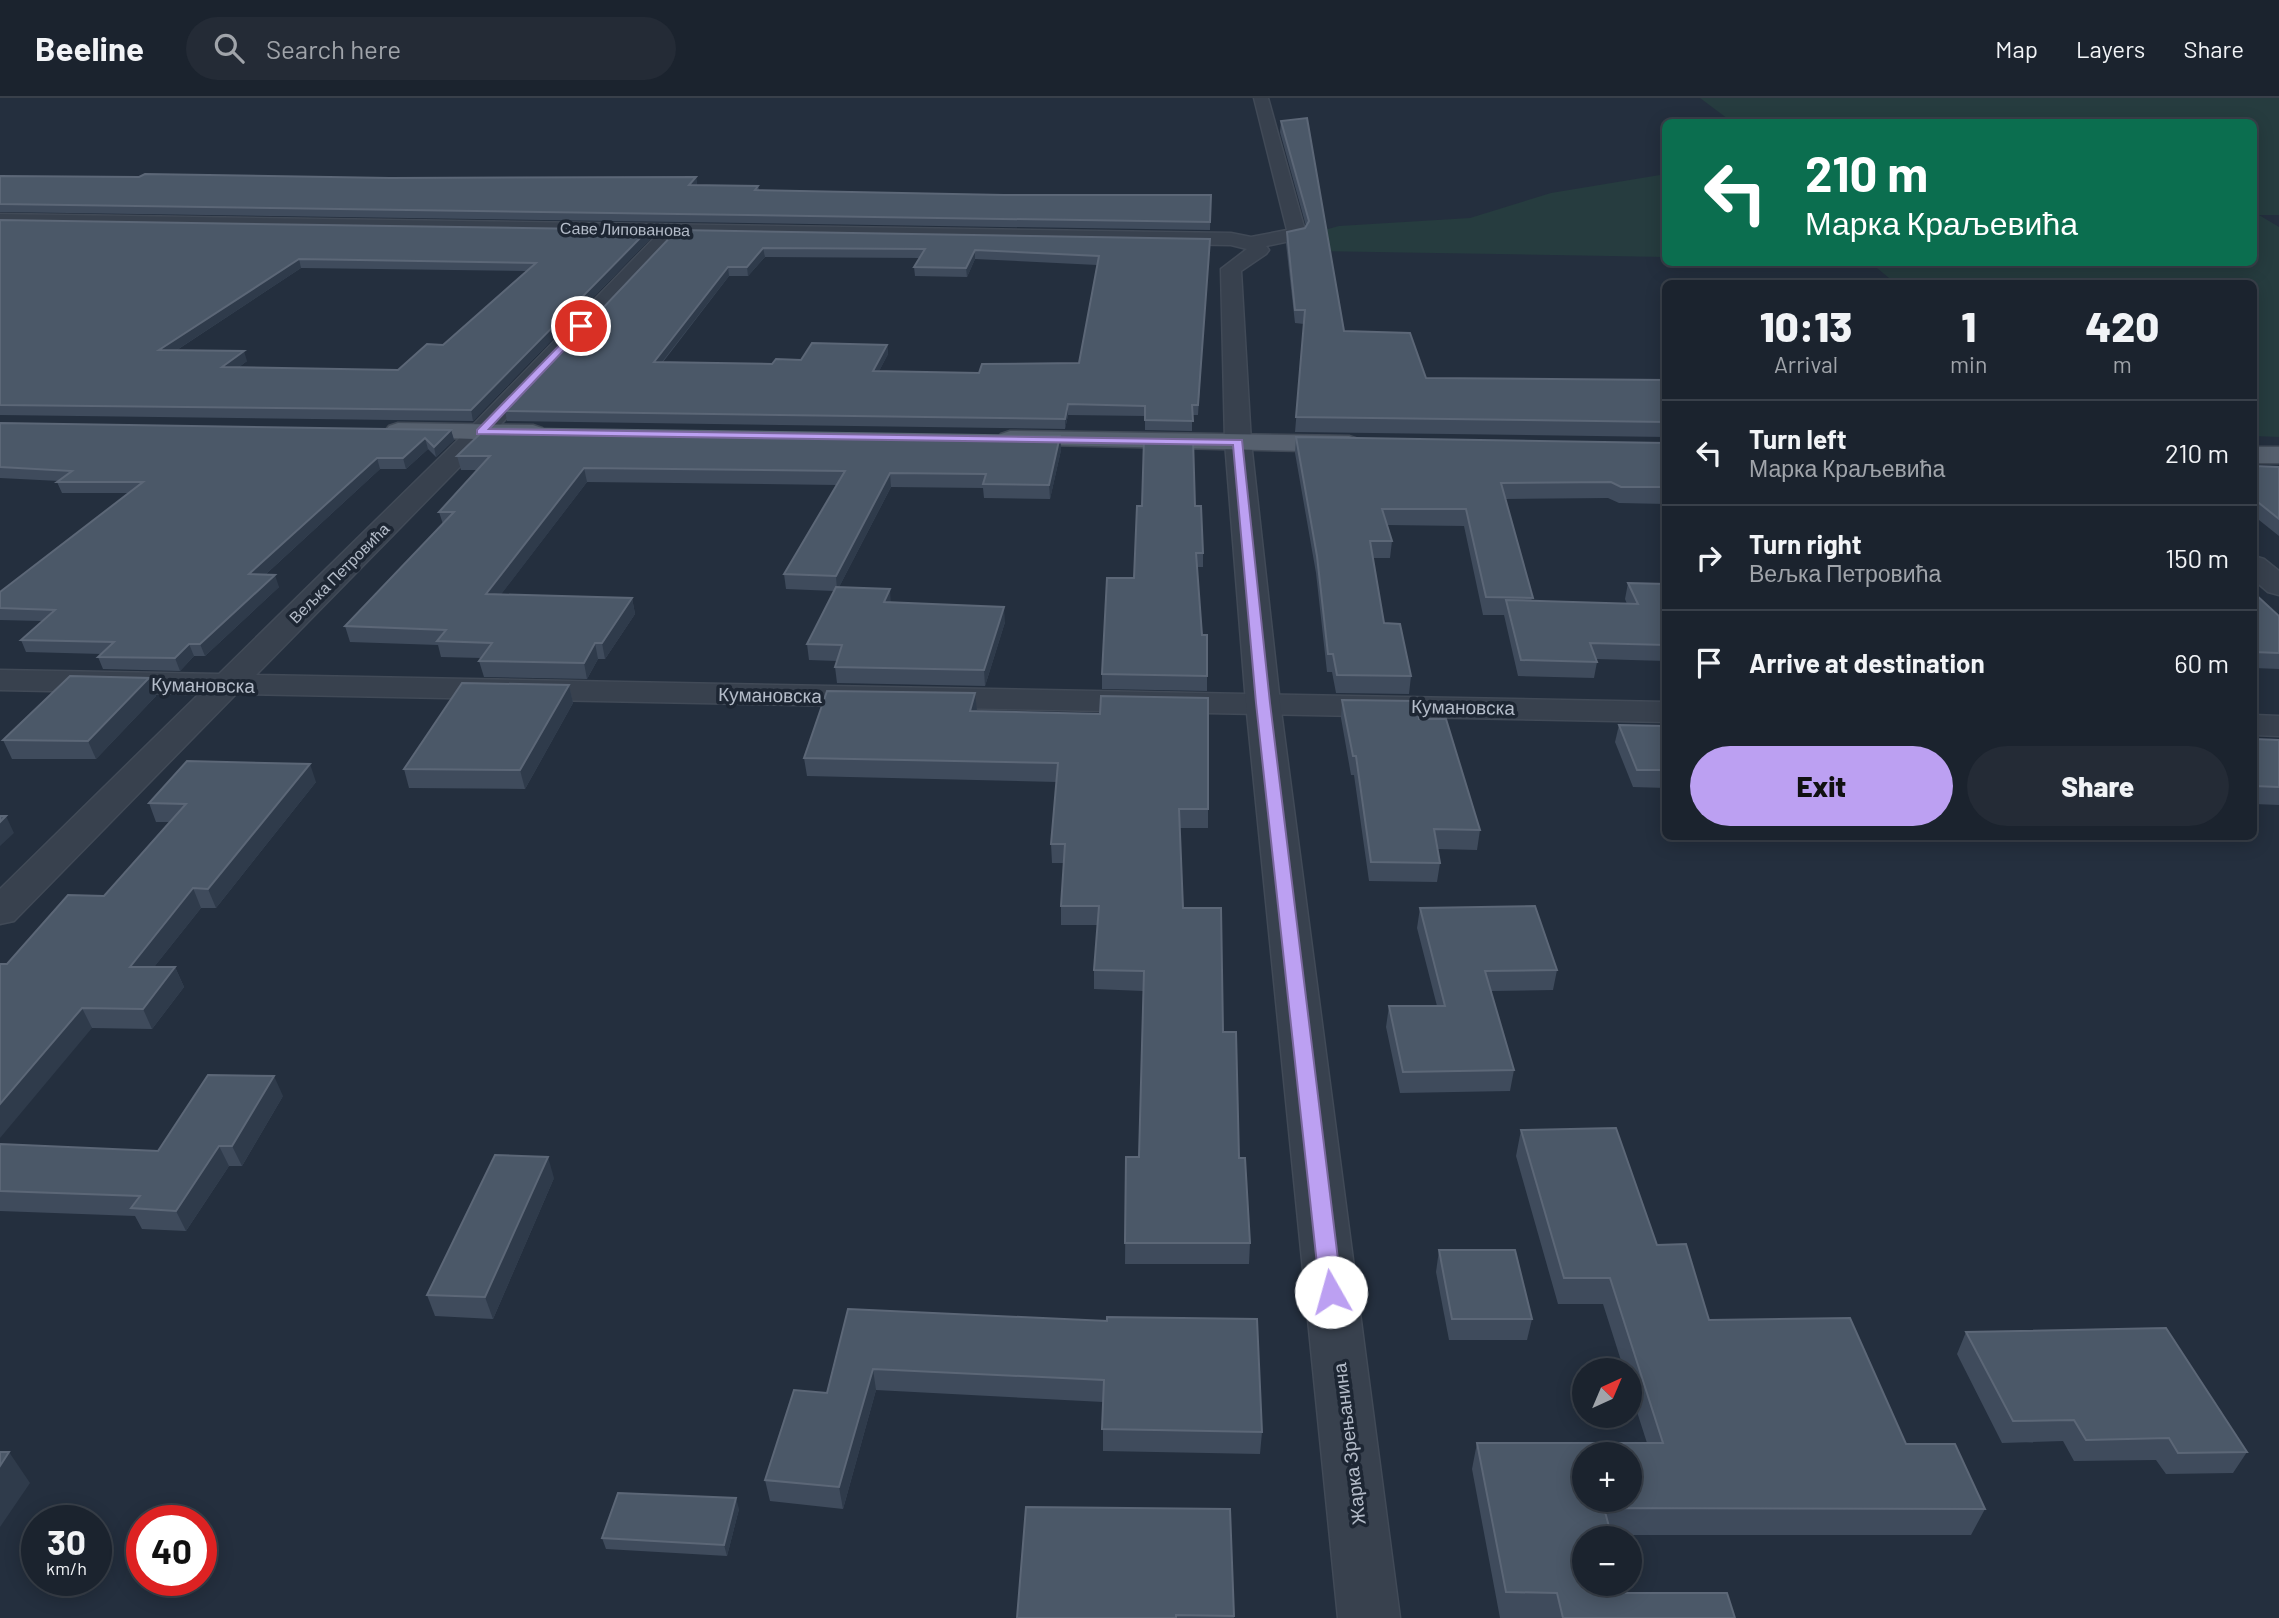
<!DOCTYPE html>
<html lang="en">
<head>
<meta charset="utf-8">
<style>
	:root { --surface:#1b232e; --page:#242b36; --text:#f1f3f6; --muted:#a0a4aa; --line:#39404a; --accent:#bca0f2 }
	body { margin:0; font-family:Barlow,sans-serif; background:var(--page); color:var(--text); height:100vh; display:flex; flex-direction:column; font-size:26px; white-space:nowrap }
	* { box-sizing:border-box; margin:0 }
	p { font-size:23px; color:var(--muted) }
	.icon { flex:none; width:38px; height:38px; fill:none; stroke:currentColor; stroke-width:2; stroke-linecap:round; stroke-linejoin:round }
	.map { position:relative; flex:1; overflow:hidden }
	.drawer { position:absolute; left:1662px; top:182px; width:595px; height:560px; display:flex; flex-direction:column; background:var(--surface); border-radius:10px; box-shadow:0 4px 18px #0003,0 0 0 2px var(--line) }
	.drawer>* { flex:none }
	.banner { position:absolute; left:1662px; top:21px; width:595px; height:147px; border-radius:10px; box-shadow:0 4px 18px #0003,0 0 0 2px var(--line); background:#0b6e4f; color:#fff; overflow:hidden }
	.needle { width:46px; rotate:44deg }
	.fabs { position:absolute; left:1572px; top:1260px; display:grid; gap:14px }
	.fabs a { display:grid; place-items:center; width:70px; height:70px; border-radius:50%; background:var(--surface); box-shadow:0 4px 18px #0003,0 0 0 2px var(--line); font-size:35px }
	.speed { position:absolute; left:21px; top:1407px; display:flex; gap:14px; font-size:35px; font-weight:700; text-align:center }
	.speed>* { display:grid; place-content:center; width:91px; height:91px; border-radius:50%; background:var(--surface); box-shadow:0 4px 18px #0003,0 0 0 2px var(--line); line-height:1 }
	.speed small { font-size:18px; font-weight:400 }
	.speed .limit { border:10px solid #d22; background:#fff; color:#111 }
	.pin { position:absolute; display:grid; place-items:center; width:60px; height:60px; color:#fff; margin:-30px; border:4px solid #fff; border-radius:50%; box-shadow:0 2px 7px #0007 }
	.me { position:absolute; width:77px; margin:-38px; rotate:353deg; stroke-linejoin:round; filter:drop-shadow(0 0 5px #0008) }
	.turn { display:flex; align-items:center; gap:24px; height:147px; padding:0 28px; font-size:32px }
	.turn .icon { width:91px; height:91px; stroke-width:2.5 }
	.turn b { display:block; font-size:49px; line-height:60px }
	.eta { display:flex; justify-content:space-evenly; align-items:center; height:119px; text-align:center }
	.eta b { font-size:42px; font-weight:800; line-height:49px }
	.action { display:flex; gap:14px; margin-top:auto; padding:14px 28px }
	.action a { flex:1; height:80px; border-radius:42px; background:var(--accent); color:#111; font-size:28px; font-weight:800; line-height:80px; text-align:center }
	.action a+a { background:var(--page); color:var(--text) }
	ul { padding:0; list-style:none }
	li { display:flex; align-items:center; gap:21px; height:105px; padding:0 28px; border-top:2px solid var(--line) }
	li div { flex:1 }
	li b { display:block; font-size:26px }
	li em { font-style:normal }
	header { display:flex; align-items:center; gap:42px; box-sizing:border-box; height:98px; padding:0 35px; background:var(--surface); border-bottom:2px solid var(--line) }
	header strong { font-size:33px }
	nav { display:flex; gap:38px; margin-inline-start:auto; font-size:24px }
	.search { width:490px; height:63px; background:var(--page); display:flex; align-items:center; gap:18px; box-sizing:border-box; padding:0 24px; border-radius:38px; color:var(--muted); font-size:26px }
	.map>svg:first-child { display:block }
</style>
</head>
<body>
<header>
<strong>Beeline</strong>
<div class="search"><svg class="icon" aria-label="search" viewBox="0 0 24 24"><circle cx="10" cy="10" r="6"/><path d="M15 15l6 6"/></svg>Search here</div>
<nav><a>Map</a><a>Layers</a><a>Share</a></nav>
</header>
<div class="map">
<svg width="2279" height="1520" viewBox="0 0 2279 1520">
	<rect width="100%" height="100%" fill="#242f3e"/>
	<g fill="#263c3f">
		<polygon points="1700,0 2279,0 2279,117 2259,117 2279,129 2279,339 2254,338 2254,186 1895,185 1871,165 2254,164 2254,24 1732,24"/>
		<polygon points="1666,76 1666,159 1315,153 1317,134 1339,128 1470,120 1551,95"/>
	</g>
	<g fill="none" stroke-linecap="round" stroke-linejoin="round">
		<defs>
			<g id="minor">
				<polygon points="1254,0 1268,0 1306,136 1304,140 1266,148 1269,152 1266,156 1241,173 1251,344 1247,349 1229,349 1225,344 1221,171 1247,151 1231,147 677,138 489,339 256,577 1666,604 1666,624 236,596 14,823 0,826 0,791 199,596 0,592 0,572 219,576 471,329 656,138 0,128 0,116 1231,135 1251,139 1287,132"/>
				<polygon points="2254,458 2264,461 2279,473 2279,497 2268,494 2254,482"/>
				<polygon points="2254,617 2279,618 2279,638 2254,637"/>
			</g>
			<polygon id="tertiary" points="1238,336 1247,339 1251,344 1280,605 1400,1520 1338,1520 1246,605 1225,344 1229,339"/>
			<g id="primary">
				<polygon points="398,325 533,327 542,330 546,335 542,340 533,343 389,338 385,333 389,328"/>
				<polygon points="1010,333 1349,338 1358,341 1362,346 1358,351 1349,354 1001,346 997,341 1001,336"/>
				<rect x="2254" y="349" width="25" height="16"/>
			</g>
		</defs>
		<use href="#minor" stroke="#414a57" stroke-width="3"/>
		<use href="#tertiary" stroke="#414a57" stroke-width="3"/>
		<use href="#primary" stroke="#414a57" stroke-width="3"/>
		<use href="#minor" fill="#38414e" fill-rule="evenodd"/>
		<use href="#tertiary" fill="#38414e" fill-rule="evenodd"/>
		<use href="#primary" fill="#56606e" fill-rule="evenodd"/>
	</g>
	<g fill="#3f4b5c" fill-rule="evenodd">
		<polygon points="1281,23 1344,233 1426,280 1666,282 1666,339 1295,334 1304,226 1295,225 1286,146 1287,134 1305,130 1306,128 1280,34"/>
		<polygon points="0,78 390,80 696,79 697,87 758,88 759,92 1004,97 1211,97 1210,132 0,114"/>
		<path d="M0,122L650,141L473,323L0,317ZM301,170L526,173L443,247L398,272L239,269L247,263L177,252Z"/>
		<path d="M677,132L1209,149L1198,317H1192V333L1145,332V318L1068,317L1065,331L507,323L505,313ZM765,159L920,160L914,169L915,178L967,179L975,161L1097,167L1079,265L979,275L879,273L888,256L887,247L772,266L663,264L729,178H748Z"/>
		<polygon points="0,325 451,332 454,342 436,359 428,351 406,371 380,371 265,477 279,489 205,558 194,558 180,573 103,571 98,559 102,556 26,554 21,542 42,523 0,522 0,494 129,395 62,395 57,384 59,383 0,380"/>
		<polygon points="1060,338 1061,352 1050,401 984,400 983,390 891,389 839,489 891,504 1005,524 985,588 837,585 835,569 837,563 809,562 807,546 834,493 786,491 784,476 837,387 587,384 501,496 632,500 635,516 605,561 598,561 587,581 484,579 479,563 481,560 441,559 438,547 350,544 345,528 443,426 439,414 478,372 461,372 457,358"/>
		<polygon points="1296,339 1666,345 1666,406 1619,405 1608,400 1505,401 1532,503 1627,506 1625,501 1628,485 1666,486 1666,563 1596,561 1597,564 1594,580 1518,578 1504,517 1483,517 1464,428 1387,427 1392,443 1390,460 1373,460 1384,525 1411,578 1409,596 1336,595 1332,574 1327,574 1316,475 1295,355"/>
		<polygon points="2254,368 2279,369 2279,438 2254,418"/>
		<polygon points="1195,408 1203,455 1203,469 1197,469 1202,537 1207,578 1207,593 1102,591 1102,576 1134,480"/>
		<polygon points="2254,495 2279,518 2279,571 2254,570"/>
		<polygon points="149,580 156,598 96,661 12,661 3,642"/>
		<polygon points="569,587 573,605 525,691 409,690 404,671"/>
		<polygon points="1342,602 1419,621 1480,732 1477,752 1437,751 1440,765 1437,784 1369,783 1354,677 1351,677 1341,620"/>
		<polygon points="976,614 1208,711 1208,730 1180,730 1183,810 1223,934 1250,1145 1249,1166 1125,1166 1126,1059 1139,1059 1143,893 1094,891 1094,872 1098,827 1061,827 1061,808 1064,765 1052,765 1051,746 1057,684 807,678 804,660"/>
		<polygon points="1619,627 1666,628 1666,690 1633,689 1615,644"/>
		<polygon points="2254,641 2279,642 2279,707 2254,706"/>
		<polygon points="316,684 216,810 201,810 154,869 175,869 184,889 152,931 92,930 7,866 104,798 170,724 156,724 149,705"/>
		<polygon points="2150,738 2229,738 2228,741 2153,741"/>
		<polygon points="1420,810 1557,872 1553,892 1491,893 1514,972 1510,993 1400,995 1386,929 1389,908 1437,908 1417,830"/>
		<polygon points="283,998 242,1068 229,1068 186,1133 142,1131 135,1118 0,1113 0,1046 158,1053"/>
		<polygon points="1521,1032 1657,1147 1709,1222 1906,1346 1985,1411 1971,1437 1611,1437 1626,1495 1735,1520 1500,1520 1472,1371 1477,1345 1647,1345 1629,1289 1629,1272 1624,1272 1603,1206 1558,1206 1516,1058"/>
		<polygon points="554,1080 493,1221 435,1218 427,1197"/>
		<polygon points="1439,1152 1532,1221 1527,1242 1449,1242 1436,1174"/>
		<polygon points="848,1211 1107,1223 1262,1334 1260,1356 1103,1353 1103,1304 876,1292 843,1411 770,1403 765,1382 827,1295"/>
		<polygon points="1966,1234 2247,1354 2233,1375 2166,1376 2156,1362 2074,1363 2063,1343 2002,1345 1957,1256"/>
		<polygon points="739,1411 727,1458 606,1451 602,1440"/>
		<polygon points="1230,1411 1234,1520 1017,1520"/>
	</g>
	<g fill="#2f3b4b">
		<polygon points="696,79 697,87 689,87"/>
		<polygon points="648,132 650,141 473,323 471,312"/>
		<polygon points="763,150 765,159 748,178 747,169"/>
		<polygon points="975,152 975,161 967,179 966,170"/>
		<polygon points="299,161 301,170 163,261 159,252"/>
		<polygon points="728,169 729,178 655,273 654,264"/>
		<polygon points="887,247 888,256 874,283 873,273"/>
		<polygon points="244,253 247,263 226,279 222,269"/>
		<polygon points="1068,306 1068,317 1065,331 1065,321"/>
		<polygon points="451,332 454,342 436,359 434,349"/>
		<polygon points="1060,338 1061,352 1050,401 1049,387"/>
		<polygon points="425,340 428,351 406,371 403,360"/>
		<polygon points="377,360 380,371 253,488 249,476"/>
		<polygon points="584,370 587,384 490,511 486,496"/>
		<polygon points="890,375 891,389 837,493 836,478"/>
		<polygon points="275,477 279,489 205,558 200,546"/>
		<polygon points="890,491 891,507 884,504"/>
		<polygon points="632,500 635,516 605,561 602,545"/>
		<polygon points="1004,509 1005,524 985,588 984,572"/>
		<polygon points="595,545 598,561 587,581 584,565"/>
		<polygon points="189,546 194,558 180,573 175,560"/>
		<polygon points="149,580 156,598 96,661 88,643"/>
		<polygon points="569,587 573,605 525,691 520,672"/>
		<polygon points="975,595 977,613 970,613"/>
		<polygon points="310,666 316,684 216,810 208,791"/>
		<polygon points="6,718 14,735 0,748 0,724"/>
		<polygon points="193,790 201,810 139,888 130,869"/>
		<polygon points="175,869 184,889 152,931 143,911"/>
		<polygon points="82,910 92,930 0,1040 0,1006"/>
		<polygon points="274,978 283,998 242,1068 232,1048"/>
		<polygon points="219,1048 229,1068 186,1133 176,1113"/>
		<polygon points="548,1059 554,1080 493,1221 485,1199"/>
		<polygon points="873,1271 876,1292 843,1411 839,1389"/>
		<polygon points="9,1354 30,1385 0,1429 0,1368"/>
		<polygon points="736,1400 739,1411 727,1458 724,1447"/>
	</g>
	<g fill="#4b5868" stroke="#5c6777" stroke-width="2" fill-rule="evenodd">
		<polygon points="1307,20 1344,233 1410,235 1426,280 1666,282 1666,324 1296,319 1305,212 1295,212 1287,134 1305,130 1309,123 1281,23"/>
		<polygon points="145,76 390,80 696,79 689,87 758,88 755,92 1004,97 1211,97 1210,124 0,106 0,78 139,79"/>
		<path d="M0,122L648,132L471,312L0,307ZM299,161L536,165L443,247L427,246L398,272L222,269L244,253L159,252Z"/>
		<path d="M677,132L1210,141L1198,307H1192L1193,323L1145,322V308L1068,306L1065,321L505,313ZM763,150L925,151L914,169L966,170L975,152L1099,158L1079,265L982,266L979,275L873,273L887,247L812,245L801,262L776,261L772,266L654,264L728,169H747Z"/>
		<polygon points="0,325 451,332 434,349 425,340 403,360 377,360 249,476 275,477 200,546 189,546 175,560 98,559 114,544 21,542 55,512 0,510 0,494 143,384 57,384 72,373 0,369"/>
		<polygon points="486,330 1060,338 1049,387 983,386 986,376 890,375 836,478 784,476 845,373 584,370 486,496 632,500 602,545 595,545 584,565 479,563 492,545 437,543 446,532 345,528 454,414 439,414 490,358 457,358"/>
		<polygon points="1296,339 1666,345 1666,389 1621,389 1611,384 1501,385 1533,500 1486,499 1466,411 1382,411 1392,443 1370,443 1384,525 1400,526 1411,578 1337,577 1333,556 1328,556 1317,458"/>
		<polygon points="1144,341 1193,341 1195,408 1201,408 1203,455 1196,455 1202,537 1207,537 1207,578 1102,576 1107,480 1134,480 1137,408 1142,408"/>
		<polygon points="2254,368 2279,369 2279,421 2254,401"/>
		<polygon points="1628,485 1666,486 1666,547 1590,545 1597,564 1521,562 1506,502 1638,506"/>
		<polygon points="836,489 890,491 884,504 1004,509 984,572 835,569 842,547 807,546"/>
		<polygon points="2254,495 2279,518 2279,555 2254,554"/>
		<polygon points="70,578 149,580 88,643 3,642"/>
		<polygon points="462,585 569,587 520,672 404,671"/>
		<polygon points="827,593 975,595 970,613 1100,616 1101,598 1208,600 1208,711 1179,711 1183,810 1221,810 1223,934 1236,934 1239,1060 1245,1060 1250,1145 1125,1145 1126,1059 1139,1059 1144,873 1094,872 1099,808 1061,808 1065,746 1051,746 1058,665 804,660"/>
		<polygon points="1342,602 1416,603 1419,621 1446,621 1480,732 1434,731 1440,765 1371,764 1356,658 1353,658"/>
		<polygon points="1619,627 1666,628 1666,672 1637,672"/>
		<polygon points="2254,641 2279,642 2279,689 2254,688"/>
		<polygon points="187,663 310,666 208,791 193,790 130,869 175,869 143,911 82,910 0,1006 0,866 7,866 68,797 104,798 186,706 149,705"/>
		<polygon points="0,718 6,718 0,724"/>
		<polygon points="1535,808 1557,872 1485,873 1514,972 1403,974 1389,908 1445,908 1420,810"/>
		<polygon points="208,977 274,978 232,1048 219,1048 176,1113 131,1110 140,1098 0,1093 0,1046 158,1053"/>
		<path d="M1616,1030L1657,1147L1686,1146L1709,1222L1850,1220L1906,1346H1955L1985,1411L1604,1410L1612,1440H1584V1486H1623L1626,1495H1727L1735,1520H1563L1557,1495L1506,1494L1477,1345H1663L1610,1180H1564L1521,1032ZM1584,1356H1629V1402H1584Z"/>
		<polygon points="495,1057 548,1059 485,1199 427,1197"/>
		<polygon points="1439,1152 1515,1152 1532,1221 1452,1221"/>
		<polygon points="848,1211 1107,1223 1107,1219 1257,1221 1262,1334 1102,1331 1104,1282 873,1271 839,1389 765,1382 794,1292 827,1295"/>
		<polygon points="2166,1230 2247,1354 2178,1355 2169,1340 2086,1342 2074,1322 2013,1323 1966,1234"/>
		<polygon points="0,1354 9,1354 0,1368"/>
		<polygon points="618,1395 736,1400 724,1447 602,1440"/>
		<polygon points="1026,1409 1230,1411 1234,1518 1176,1517 1176,1520 1017,1520"/>
	</g>
	<polygon fill="#bca0f2" stroke="#7a689d" stroke-width="2" points="581,225 585,230 489,331 1242,342 1270,605 1342,1194 1339,1200 1331,1203 1324,1200 1320,1194 1256,605 1233,347 477,336 477,332"/>
	<g text-anchor="middle" stroke-width="7" stroke-linejoin="round" paint-order="stroke">
		<g font-size="16" fill="#b4bcc9" stroke="#1d2633">
			<text transform="translate(625 131) rotate(1)" y="6">Саве Липованова</text>
			<text transform="translate(339 475) rotate(-45)" y="6">Вељка Петровића</text>
		</g>
		<g font-size="19" fill="#b4bcc9" stroke="#1d2633">
			<text transform="translate(203 587) rotate(1)" y="7">Кумановска</text>
			<text transform="translate(770 597) rotate(1)" y="7">Кумановска</text>
			<text transform="translate(1463 609) rotate(1)" y="7">Кумановска</text>
			<text transform="translate(1349 1346) rotate(-97)" y="7">Жарка Зрењанина</text>
		</g>
	</g>
</svg>
<div class="fabs">
<a><svg class="needle" viewBox="-14 -14 28 28"><path d="M0-13l5 13h-10z" fill="#e53935"/><path d="M0 13l5-13h-10z" fill="#a0a4aa"/></svg></a>
<a>+</a>
<a>−</a>
</div>
<div class="speed"><div>30<small>km/h</small></div><div class="limit">40</div></div>
<div class="pin" style="left:581px;top:228px;background:#d93025"><svg class="icon" aria-label="arrive" viewBox="0 0 24 24"><path d="M6 21V4h12l-3 4 3 4H6"/></svg></div>
<svg class="me" style="left:1331px;top:1194px" viewBox="-20 -20 40 40"><circle r="19" fill="#fff"/><path d="M0-13L10 11 0 6-10 11z" fill="#bca0f2"/></svg>
<div class="banner">
<div class="turn"><svg class="icon" aria-label="left" viewBox="0 0 24 24"><path d="M17 20v-9H6M10 6l-5 5 5 5"/></svg><div><b>210 m</b>Марка Краљевића</div></div>
</div>
<section class="drawer">
<div class="eta">
<div><b>10:13</b><p>Arrival</p></div>
<div><b>1</b><p>min</p></div>
<div><b>420</b><p>m</p></div>
</div>
<ul>
<li><svg class="icon" aria-label="left" viewBox="0 0 24 24"><path d="M17 20v-9H6M10 6l-5 5 5 5"/></svg><div><b>Turn left</b><p>Марка Краљевића</p></div><em>210 m</em></li>
<li><svg class="icon" aria-label="right" viewBox="0 0 24 24"><path d="M7 20v-9h11M14 6l5 5-5 5"/></svg><div><b>Turn right</b><p>Вељка Петровића</p></div><em>150 m</em></li>
<li><svg class="icon" aria-label="arrive" viewBox="0 0 24 24"><path d="M6 21V4h12l-3 4 3 4H6"/></svg><div><b>Arrive at destination</b></div><em>60 m</em></li>
</ul>
<div class="action"><a>Exit</a><a>Share</a></div>
</section>
</div>
</body>
</html>
